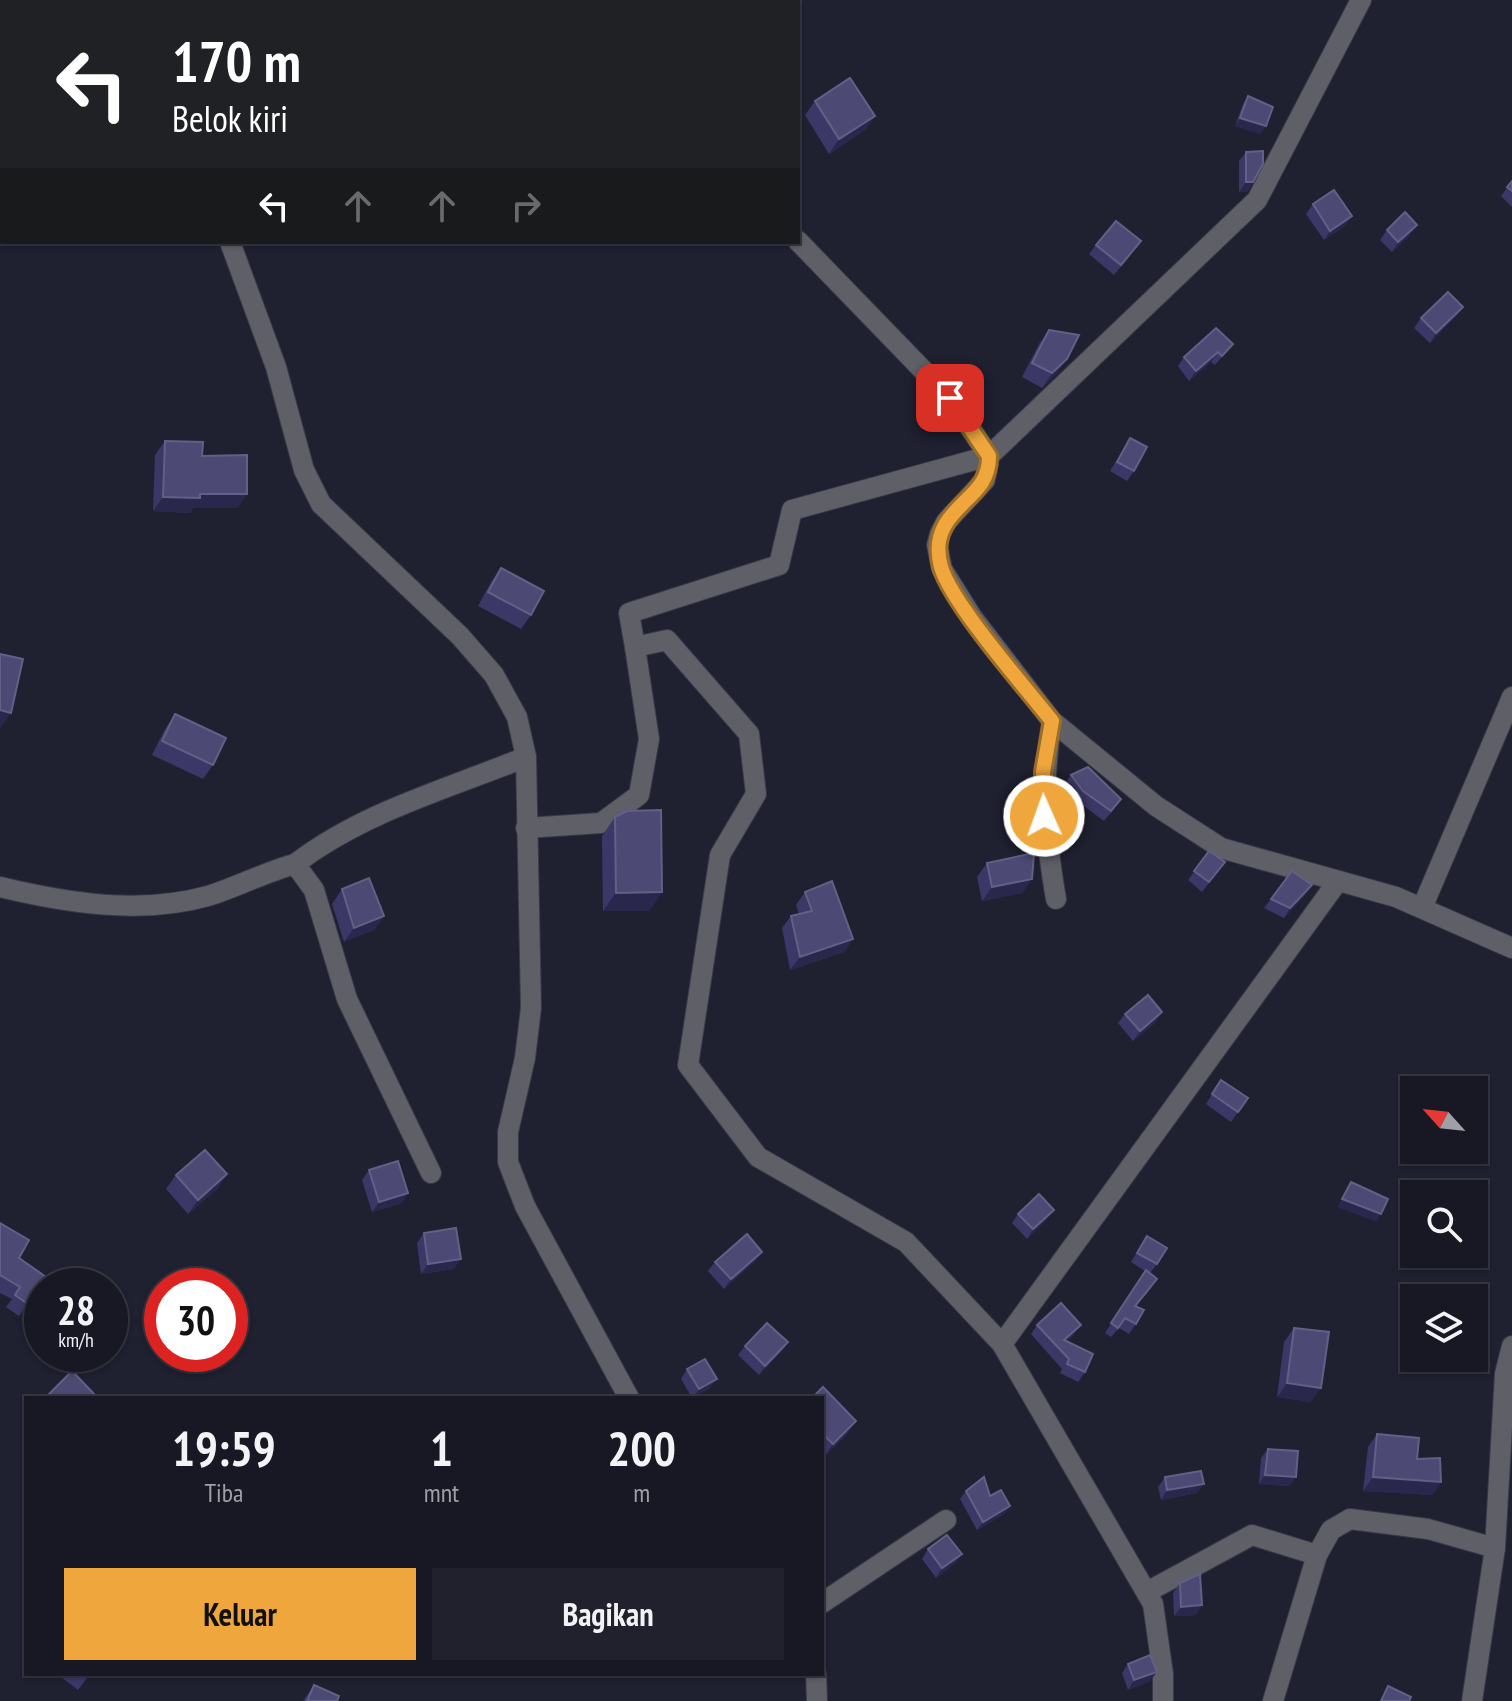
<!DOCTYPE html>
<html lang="id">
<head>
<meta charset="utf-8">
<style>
	:root { --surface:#171824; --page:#20212c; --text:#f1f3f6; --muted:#9ea0a6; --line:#363741; --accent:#efa73d }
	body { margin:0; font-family:"PT Sans Narrow",sans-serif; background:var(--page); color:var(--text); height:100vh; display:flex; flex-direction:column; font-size:30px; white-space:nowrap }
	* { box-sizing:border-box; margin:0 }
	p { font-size:26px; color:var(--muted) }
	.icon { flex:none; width:44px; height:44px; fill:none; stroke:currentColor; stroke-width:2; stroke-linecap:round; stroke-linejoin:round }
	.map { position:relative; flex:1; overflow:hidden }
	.drawer { position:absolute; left:24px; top:1396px; width:800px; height:280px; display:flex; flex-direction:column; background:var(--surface); border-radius:0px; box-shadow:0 2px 6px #0004,0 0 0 2px var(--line) }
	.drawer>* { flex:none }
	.top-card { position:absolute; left:0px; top:0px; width:800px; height:244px; box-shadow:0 2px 6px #0004,0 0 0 2px var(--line); background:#202124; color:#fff; overflow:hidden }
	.needle { width:52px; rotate:297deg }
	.controls { position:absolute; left:1400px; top:1076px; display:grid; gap:16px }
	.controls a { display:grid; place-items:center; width:88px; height:88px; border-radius:0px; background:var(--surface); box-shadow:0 2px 6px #0004,0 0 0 2px var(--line); font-size:40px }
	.speed { position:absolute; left:24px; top:1268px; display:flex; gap:16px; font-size:40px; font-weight:700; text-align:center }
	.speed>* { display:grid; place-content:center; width:104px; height:104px; border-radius:50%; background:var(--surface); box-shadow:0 2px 6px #0004,0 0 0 2px var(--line); line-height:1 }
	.speed small { font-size:20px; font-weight:400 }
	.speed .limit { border:12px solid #d22; background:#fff; color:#111 }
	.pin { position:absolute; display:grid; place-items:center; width:68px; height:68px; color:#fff; margin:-34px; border-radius:16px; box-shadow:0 4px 12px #0006 }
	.me { position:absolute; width:88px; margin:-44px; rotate:358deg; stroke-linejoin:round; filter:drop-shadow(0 0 6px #0008) }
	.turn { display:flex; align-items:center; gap:28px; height:168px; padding:0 40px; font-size:36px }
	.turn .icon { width:104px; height:104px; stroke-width:2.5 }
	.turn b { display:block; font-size:56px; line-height:68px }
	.lanes { display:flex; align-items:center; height:76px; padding:0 40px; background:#0003; justify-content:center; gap:40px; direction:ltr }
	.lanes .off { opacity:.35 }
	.eta { display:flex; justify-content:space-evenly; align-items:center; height:136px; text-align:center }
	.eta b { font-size:48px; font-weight:800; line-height:56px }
	.button { display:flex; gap:16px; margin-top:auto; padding:16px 40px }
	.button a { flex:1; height:92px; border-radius:0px; background:var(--accent); color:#111; font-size:32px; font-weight:800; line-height:92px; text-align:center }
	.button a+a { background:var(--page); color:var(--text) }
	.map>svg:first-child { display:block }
</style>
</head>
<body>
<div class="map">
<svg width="1512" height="1701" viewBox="0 0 1512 1701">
	<rect width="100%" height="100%" fill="#1f2030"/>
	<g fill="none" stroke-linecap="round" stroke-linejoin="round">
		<defs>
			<g id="minor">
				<polyline points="265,0 268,2"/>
				<polyline points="608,0 610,2"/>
				<polyline points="0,18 2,20"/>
				<polyline points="798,241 950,398 989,456 985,480 946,522 940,534 937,545 942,569 972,617 1052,721 1156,806 1221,848 1396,897 1512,948"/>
				<polyline points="230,242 276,367 304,470 321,504 460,636 494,675 517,717 526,757 531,1008 525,1058 508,1132 508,1162 525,1206 629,1398"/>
				<polyline points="635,647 629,613 779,565 792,510 989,456 1257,200 1361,0"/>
				<path d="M1052,721C1041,785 1045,835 1056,899"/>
				<polyline points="526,828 601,823 639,795 649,739 635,647 667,640 749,734 756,794 720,855 688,1065 758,1157 906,1242 1002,1344 1153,1604 1163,1674 1163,1701"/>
				<path d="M295,864C363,812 447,789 526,757"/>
				<path d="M0,887C67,903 140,915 208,896C237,887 265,872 295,864L314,890L347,999L431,1173"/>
				<polyline points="1422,908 1512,697"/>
				<polyline points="1002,1344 1338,881"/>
				<polyline points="1147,1592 1252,1535 1317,1555"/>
				<polyline points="822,1603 946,1520"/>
				<polyline points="816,1674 817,1701"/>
				<polyline points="1273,1701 1317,1555 1331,1530 1350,1519 1428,1529 1495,1548"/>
				<polyline points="1472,1701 1495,1548 1505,1374 1512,1346"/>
			</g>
		</defs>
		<use href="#minor" stroke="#393a49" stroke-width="22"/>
		<use href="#minor" stroke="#5e5f67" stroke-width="20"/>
	</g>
	<g fill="#3b3867">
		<polygon points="1248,96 1261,134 1235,126 1243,104"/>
		<polygon points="815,101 875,116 865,130 829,154 805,115"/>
		<polygon points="1246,152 1253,182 1247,192 1239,192 1239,161"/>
		<polygon points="1512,181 1512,207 1501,196"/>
		<polygon points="1313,204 1346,225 1324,240 1306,214"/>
		<polygon points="1387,230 1410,235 1392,252 1380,240"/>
		<polygon points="1141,241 1114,275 1089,254 1096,245"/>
		<polygon points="1463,307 1456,316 1430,343 1414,328 1421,318"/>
		<polygon points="1049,330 1057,373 1042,388 1022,377 1039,344"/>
		<polygon points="1233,344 1215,365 1211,362 1189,381 1178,366 1184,357"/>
		<polygon points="1130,438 1134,471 1127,481 1110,471"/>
		<polygon points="165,441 202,456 247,494 237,508 193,508 190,513 153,511 155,455"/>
		<polygon points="501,568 531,615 521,629 478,606 491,582"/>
		<polygon points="175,714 213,765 203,779 152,755 165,729"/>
		<polygon points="1071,775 1115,808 1104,821 1077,801 1064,785"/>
		<polygon points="615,817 662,892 649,911 603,911 602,836"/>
		<polygon points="1209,851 1225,862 1202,892 1188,880"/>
		<polygon points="987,863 1032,879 1022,893 982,901 977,877"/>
		<polygon points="342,889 384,916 374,930 344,942 332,904"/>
		<polygon points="805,892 853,939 844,952 790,970 782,928 791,916 799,914 796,905"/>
		<polygon points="1305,895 1284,918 1264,908 1271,899"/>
		<polygon points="1125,1014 1156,1022 1133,1041 1118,1023"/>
		<polygon points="1221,1080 1248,1098 1231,1122 1206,1104"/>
		<polygon points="369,1170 402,1203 372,1212 362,1180"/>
		<polygon points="227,1174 217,1189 188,1214 166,1189 176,1175"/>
		<polygon points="1018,1214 1047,1219 1027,1239 1012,1223"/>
		<polygon points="0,1223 19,1258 46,1277 19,1316 6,1307 12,1299 0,1293"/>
		<polygon points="424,1233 454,1269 421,1274 417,1243"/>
		<polygon points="1147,1236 1157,1264 1150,1273 1151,1288 1136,1306 1136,1324 1129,1334 1119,1328 1111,1337 1105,1333 1145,1271 1131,1262"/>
		<polygon points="762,1252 755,1261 724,1289 708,1271 715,1262"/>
		<polygon points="1037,1325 1074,1334 1066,1342 1085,1372 1078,1382 1060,1373 1062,1369 1031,1334"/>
		<polygon points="1294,1328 1311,1402 1277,1397 1284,1342"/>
		<polygon points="788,1342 781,1352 759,1375 738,1355 745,1346"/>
		<polygon points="687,1369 710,1388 692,1398 681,1379"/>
		<polygon points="822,1398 856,1421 846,1435 823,1458 822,1457"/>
		<polygon points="1377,1434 1441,1482 1432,1495 1363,1491 1368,1447"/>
		<polygon points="1268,1449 1290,1486 1259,1484 1261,1458"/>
		<polygon points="1165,1477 1197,1493 1161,1500 1158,1487"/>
		<polygon points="966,1491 990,1496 1010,1506 1004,1514 977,1530 960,1499"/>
		<polygon points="928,1549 962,1554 955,1563 936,1578 922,1559"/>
		<polygon points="1180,1583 1196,1615 1174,1616 1173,1593"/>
		<polygon points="1128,1664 1150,1681 1128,1690 1122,1673"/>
		<polygon points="57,1674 90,1674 78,1690"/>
		<polygon points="314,1685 337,1701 303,1701"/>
	</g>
	<g fill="#29274c">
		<polygon points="875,116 865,130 829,154 839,139"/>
		<polygon points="1240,118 1266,126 1261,134 1235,126"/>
		<polygon points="1246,182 1253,182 1247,192 1239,192"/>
		<polygon points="1352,216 1346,225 1324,240 1330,231"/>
		<polygon points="1417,225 1410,235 1392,252 1398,242"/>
		<polygon points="1463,307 1456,316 1430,343 1436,333"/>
		<polygon points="1218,352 1211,362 1189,381 1196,371"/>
		<polygon points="1067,359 1057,373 1042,388 1052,373"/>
		<polygon points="200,494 247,494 237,508 193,508 190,513 153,511 163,497"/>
		<polygon points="0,710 11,713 1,727 0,727"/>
		<polygon points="1032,879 1022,893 982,901 992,887"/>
		<polygon points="1312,885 1305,895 1284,918 1290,908"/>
		<polygon points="662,892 649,911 603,911 616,893"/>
		<polygon points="384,916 374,930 344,942 354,928"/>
		<polygon points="853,939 844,952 790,970 800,957"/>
		<polygon points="1162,1012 1156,1022 1133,1041 1140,1031"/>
		<polygon points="227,1174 217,1189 188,1214 198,1200"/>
		<polygon points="408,1193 402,1203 372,1212 379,1202"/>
		<polygon points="1342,1199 1381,1214 1376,1222 1337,1207"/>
		<polygon points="1054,1210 1047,1219 1027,1239 1033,1229"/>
		<polygon points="762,1252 755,1261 724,1289 731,1279"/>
		<polygon points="461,1259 454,1269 421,1274 428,1264"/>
		<polygon points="1081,1325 1074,1334 1057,1350 1064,1340"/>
		<polygon points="788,1342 781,1352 759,1375 765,1366"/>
		<polygon points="717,1379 710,1388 693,1398 699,1389"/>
		<polygon points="1287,1383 1321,1388 1311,1402 1277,1397"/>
		<polygon points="856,1421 846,1435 823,1458 833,1444"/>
		<polygon points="1265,1475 1296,1477 1290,1486 1259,1484"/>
		<polygon points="1373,1477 1441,1482 1432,1495 1363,1491"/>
		<polygon points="1204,1484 1197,1493 1161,1500 1167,1490"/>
		<polygon points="1010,1506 1004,1514 977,1530 983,1522"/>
		<polygon points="962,1554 955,1563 936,1578 942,1568"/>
		<polygon points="1202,1605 1196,1615 1174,1616 1181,1607"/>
		<polygon points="1157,1672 1150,1681 1128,1690 1134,1680"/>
	</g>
	<g fill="#4c4975" stroke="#616086" stroke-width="2">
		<polygon points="850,78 875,116 839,139 815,101"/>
		<polygon points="1248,96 1273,107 1266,126 1240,118"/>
		<polygon points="1263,151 1263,164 1253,182 1246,182 1246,152"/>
		<polygon points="1512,181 1512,191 1507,187"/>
		<polygon points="1334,190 1352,216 1330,231 1313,204"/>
		<polygon points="1405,212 1417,225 1398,242 1387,230"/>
		<polygon points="1116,221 1141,241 1121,265 1096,245"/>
		<polygon points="1448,292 1463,307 1436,333 1421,318"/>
		<polygon points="1216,328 1233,344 1222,356 1218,352 1196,371 1184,357"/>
		<polygon points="1049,330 1079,335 1067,359 1052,373 1032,363"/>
		<polygon points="1130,438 1147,447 1134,471 1117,462"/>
		<polygon points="165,441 203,442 202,456 247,455 247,494 200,494 200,498 163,497"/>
		<polygon points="501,568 544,591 531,615 488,592"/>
		<polygon points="0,654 23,659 11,713 0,710"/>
		<polygon points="175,714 226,738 213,765 162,741"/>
		<polygon points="1088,767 1121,799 1111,811 1083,791 1071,775"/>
		<polygon points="661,810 662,892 616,893 615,817 627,811"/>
		<polygon points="1209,851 1225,862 1209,882 1194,871"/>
		<polygon points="1034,853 1032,879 992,887 987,863"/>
		<polygon points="1292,871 1312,885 1290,908 1271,899"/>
		<polygon points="369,878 384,916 354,928 342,889"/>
		<polygon points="832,881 853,939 800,957 791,916 812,911 805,892"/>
		<polygon points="1148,995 1162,1012 1140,1031 1125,1014"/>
		<polygon points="1221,1080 1248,1098 1238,1112 1212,1094"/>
		<polygon points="205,1150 227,1174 198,1200 176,1175"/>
		<polygon points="398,1161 408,1193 379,1202 369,1170"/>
		<polygon points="1351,1182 1388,1199 1381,1214 1342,1199"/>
		<polygon points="1039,1194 1054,1210 1033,1229 1018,1214"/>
		<polygon points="0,1223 29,1240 19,1258 46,1277 28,1304 15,1295 20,1287 0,1275"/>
		<polygon points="456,1228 461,1259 428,1264 424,1233"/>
		<polygon points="747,1234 762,1252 731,1279 715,1262"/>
		<polygon points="1147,1236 1167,1248 1157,1264 1137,1253"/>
		<polygon points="1146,1270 1157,1279 1135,1306 1144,1310 1136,1324 1125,1318 1118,1328 1111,1323"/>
		<polygon points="1061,1303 1081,1325 1064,1340 1093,1354 1085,1372 1067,1364 1069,1359 1037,1325"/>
		<polygon points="1474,1307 1484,1310 1477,1336 1474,1335"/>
		<polygon points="767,1323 788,1342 765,1366 745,1346"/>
		<polygon points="1294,1328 1329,1332 1321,1388 1287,1383"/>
		<polygon points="705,1359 717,1379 699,1389 687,1369"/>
		<polygon points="72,1371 98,1398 45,1398"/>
		<polygon points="823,1387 856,1421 833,1444 822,1433 822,1398 812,1398"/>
		<polygon points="1377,1434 1419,1438 1417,1459 1440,1458 1441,1482 1373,1477"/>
		<polygon points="1268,1449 1298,1451 1296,1477 1265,1475"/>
		<polygon points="1201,1471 1204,1484 1167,1490 1165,1477"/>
		<polygon points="984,1477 990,1496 1001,1490 1010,1506 983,1522 966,1491"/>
		<polygon points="947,1535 962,1554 942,1568 928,1549"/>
		<polygon points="1200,1574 1202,1605 1181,1607 1180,1583"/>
		<polygon points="1150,1655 1157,1672 1134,1680 1128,1664"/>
		<polygon points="314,1685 339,1696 337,1701 307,1701"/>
		<polygon points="1388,1686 1411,1697 1409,1701 1381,1701"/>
	</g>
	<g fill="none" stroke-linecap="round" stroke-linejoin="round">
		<defs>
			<path id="route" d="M950,398L989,456C990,490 960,499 945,525C937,539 937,552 941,567C952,604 1025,687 1052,721L1043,772L1044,816"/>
		</defs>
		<use href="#route" stroke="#9b6d28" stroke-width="20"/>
		<use href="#route" stroke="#efa73d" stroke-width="14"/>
	</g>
</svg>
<div class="controls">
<a><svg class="needle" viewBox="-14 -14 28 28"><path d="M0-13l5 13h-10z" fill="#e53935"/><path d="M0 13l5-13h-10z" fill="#9ea0a6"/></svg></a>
<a><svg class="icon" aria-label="search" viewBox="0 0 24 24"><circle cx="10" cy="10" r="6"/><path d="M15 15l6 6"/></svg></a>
<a><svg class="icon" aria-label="layers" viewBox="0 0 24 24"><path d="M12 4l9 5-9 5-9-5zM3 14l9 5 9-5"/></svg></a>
</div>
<div class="speed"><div>28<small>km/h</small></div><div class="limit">30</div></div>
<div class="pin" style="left:950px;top:398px;background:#d93025"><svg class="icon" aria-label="arrive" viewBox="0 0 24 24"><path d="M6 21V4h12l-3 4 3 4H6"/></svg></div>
<svg class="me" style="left:1044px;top:816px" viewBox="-20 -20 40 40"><circle r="17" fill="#efa73d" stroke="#fff" stroke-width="3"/><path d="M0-11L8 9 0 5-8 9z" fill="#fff"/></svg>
<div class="top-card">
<div class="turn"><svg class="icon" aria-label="left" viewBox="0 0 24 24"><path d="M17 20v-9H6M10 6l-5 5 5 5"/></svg><div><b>170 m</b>Belok kiri</div></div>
<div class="lanes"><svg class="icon" aria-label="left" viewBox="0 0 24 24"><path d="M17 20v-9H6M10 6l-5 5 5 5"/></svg><svg class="icon off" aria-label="ahead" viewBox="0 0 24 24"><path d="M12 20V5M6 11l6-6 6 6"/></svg><svg class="icon off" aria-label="ahead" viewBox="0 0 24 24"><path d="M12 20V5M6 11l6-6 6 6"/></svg><svg class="icon off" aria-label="right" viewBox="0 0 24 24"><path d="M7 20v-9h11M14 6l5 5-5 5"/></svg></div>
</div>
<section class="drawer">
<div class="eta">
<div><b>19:59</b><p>Tiba</p></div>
<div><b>1</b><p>mnt</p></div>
<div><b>200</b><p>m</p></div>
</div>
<div class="button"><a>Keluar</a><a>Bagikan</a></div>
</section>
</div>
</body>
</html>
